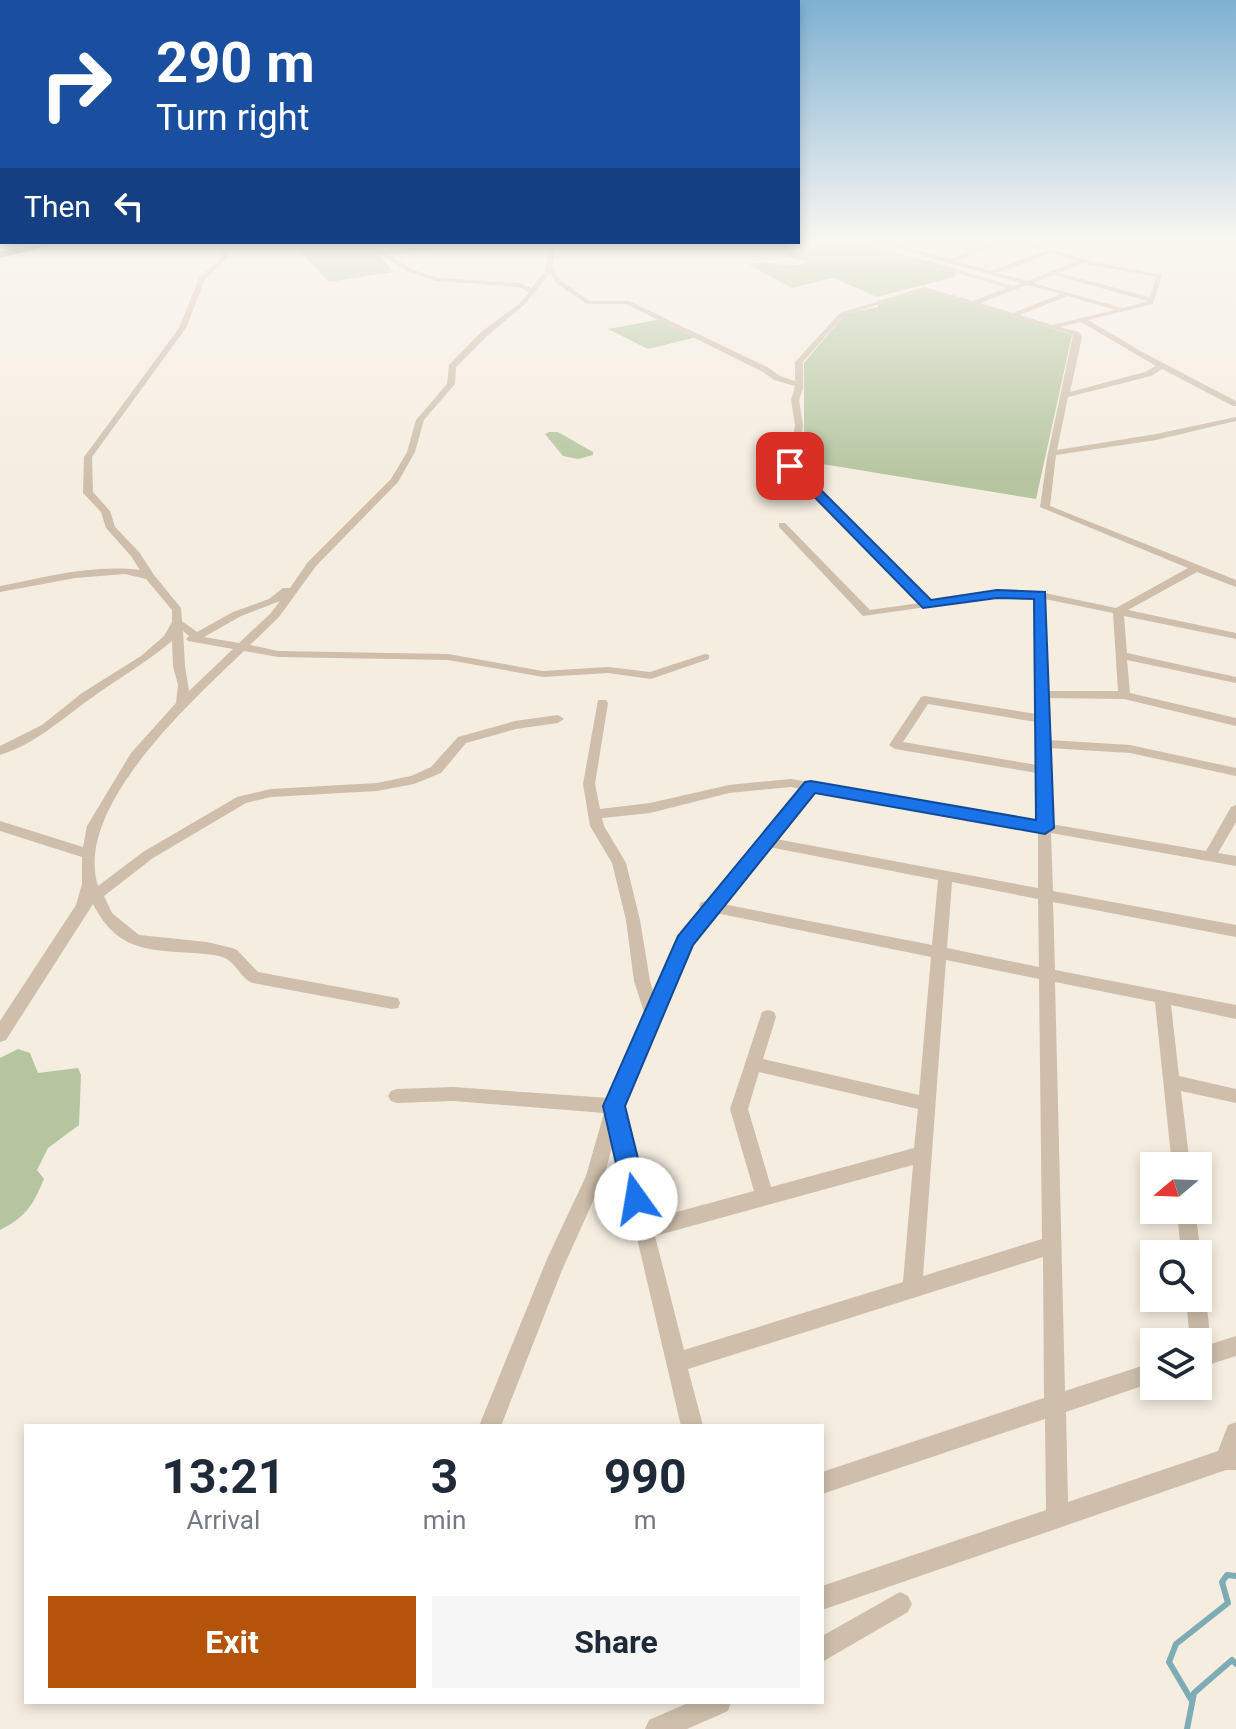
<!DOCTYPE html>
<html lang="en">
<head>
<meta charset="utf-8">
<style>
	:root { --surface:#fff; --page:#f6f6f7; --text:#1f2937; --muted:#747a83; --accent:#b45309 }
	body { margin:0; font-family:Roboto,sans-serif; background:var(--page); color:var(--text); height:100vh; display:flex; flex-direction:column; font-size:30px; white-space:nowrap }
	* { box-sizing:border-box; margin:0 }
	p { font-size:26px; color:var(--muted) }
	.icon { flex:none; width:44px; height:44px; fill:none; stroke:currentColor; stroke-width:2; stroke-linecap:round; stroke-linejoin:round }
	.map { position:relative; flex:1; overflow:hidden }
	.sheet { position:absolute; left:24px; top:1424px; width:800px; height:280px; display:flex; flex-direction:column; background:var(--surface); border-radius:0px; box-shadow:0 4px 12px #0003 }
	.sheet>* { flex:none }
	.guide { position:absolute; left:0px; top:0px; width:800px; height:244px; box-shadow:0 4px 12px #0003; background:#1a4fa0; color:#fff; overflow:hidden }
	.needle { width:52px; rotate:251deg }
	.tools { position:absolute; left:1140px; top:1152px; display:grid; gap:16px }
	.tools a { display:grid; place-items:center; width:72px; height:72px; border-radius:0px; background:var(--surface); box-shadow:0 4px 12px #0003; font-size:40px }
	.pin { position:absolute; display:grid; place-items:center; width:68px; height:68px; color:#fff; margin:-34px; border-radius:16px; box-shadow:0 4px 12px #0006 }
	.me { position:absolute; width:88px; margin:-44px; rotate:347deg; stroke-linejoin:round; filter:drop-shadow(0 0 6px #0008) }
	.turn { display:flex; align-items:center; gap:28px; height:168px; padding:0 24px; font-size:36px }
	.turn .icon { width:104px; height:104px; stroke-width:2.5 }
	.turn b { display:block; font-size:56px; line-height:68px }
	.then { display:flex; align-items:center; height:76px; padding:0 24px; background:#0003; gap:16px; font-size:30px }
	.eta { display:flex; justify-content:space-evenly; align-items:center; height:136px; text-align:center }
	.eta b { font-size:48px; font-weight:700; line-height:56px }
	.cta { display:flex; gap:16px; margin-top:auto; padding:16px 24px }
	.cta a { flex:1; height:92px; border-radius:0px; background:var(--accent); color:#fff; font-size:32px; font-weight:700; line-height:92px; text-align:center }
	.cta a+a { background:var(--page); color:var(--text) }
	.map>svg:first-child { display:block }
</style>
</head>
<body>
<div class="map">
<svg width="1236" height="1729" viewBox="0 0 1236 1729">
	<rect width="100%" height="100%" fill="#f5ede0"/>
	<g fill="#b4c59f">
		<path d="M844,240L959,269L954,277L877,297L833,278L792,288L749,265C772,256 785,272 806,262L782,255Z"/>
		<polygon points="291,242 359,242 377,251 393,272 329,282"/>
		<polygon points="925,290 1072,335 1036,499 804,461 804,363 845,314 878,307 878,304"/>
		<polygon points="662,319 697,337 648,349 608,329"/>
		<polygon points="549,432 558,432 593,452 593,455 578,459 563,456 545,434"/>
		<path d="M18,1049L30,1053L38,1073L78,1068L81,1075L79,1125L48,1148L37,1170L44,1179C33,1205 26,1217 0,1230V1058Z"/>
	</g>
	<g fill="none" stroke-linecap="round" stroke-linejoin="round">
		<g stroke="#7dacb4" stroke-width="6">
			<polyline points="1192,1701 1169,1662 1176,1644 1228,1603 1222,1582 1227,1575 1236,1576"/>
			<polyline points="1187,1729 1194,1693 1232,1660 1236,1664"/>
		</g>
		<g fill="#cebeab" fill-rule="evenodd">
			<path d="M841,239L872,243L889,239L891,240L888,242L949,259L970,251L923,239L977,249L1008,239H1018L1097,263L1162,275L1153,304L1088,320L1144,353L1236,401V406H1233L1162,369L1151,376L1068,397L1057,450L1156,434L1236,417V421L1156,440L1056,455L1050,506L1236,580V587L1197,572L1128,610L1236,633V639L1124,616L1127,653L1236,677V683L1127,660L1130,693L1236,718V726L1124,699L1048,698L1049,740L1130,745L1236,768V776L1130,753L1049,748L1051,824L1206,851L1231,807L1236,805V822L1218,853L1236,856V866L1051,833L1053,891L1236,925V937L1053,902L1055,970L1236,1005V1019L1171,1005L1179,1076L1236,1089V1103L1181,1091L1190,1166H1172L1155,1002L1055,982L1065,1391L1154,1362V1382L1066,1412L1068,1502L1218,1451L1228,1425L1236,1422V1470H1226L822,1610V1586L1046,1510L1045,1419L822,1494V1472L1044,1398L1043,1257L688,1369L703,1426H681L614,1140L604,1177L562,1270L501,1426H479L547,1259L586,1176L604,1113L453,1101L397,1103L391,1101L388,1096L391,1091L397,1089L453,1087L609,1098L645,1015L634,981L626,920L612,863L590,826L583,784L598,700H606L608,703L595,784L600,809L650,803L729,785L791,779L1037,822V773L895,749L889,745L921,697L925,696L1036,714L1035,598L997,597L863,616L779,527V523H785L870,610L920,603L786,466L790,461L795,425L791,400L795,386L774,380L763,372L626,304H587L556,283L550,273L524,305L486,337L456,367L455,384L424,420L415,452L398,482L316,566L279,617L250,645L278,651L448,654L543,671L608,667L650,672L705,654L709,655V659L651,679L608,673L543,677L448,660L278,657L244,651C193,700 73,807 98,886L143,852L237,797L271,789L377,783L411,776L431,767L458,737L515,721L558,715L564,719L558,723L516,729L466,743L441,773L414,784L377,791L271,797L246,803L153,858L104,896L112,913L139,935L207,942L232,948L237,950L258,972L392,997L398,998L400,1003L398,1008L392,1009L253,983C241,979 237,964 225,958C216,954 204,954 194,953C147,950 117,951 93,904L6,1040L0,1042V1021L76,905L82,884V857L0,831V821L83,847L87,826L131,753L176,703L178,685L173,666L172,641C146,663 117,679 90,699C60,720 37,743 0,755V746L42,725L82,693L141,656L164,636L172,622V610L146,579L125,574L75,578L0,592V586C45,577 94,564 140,570L131,556L106,528L101,512L83,493L84,457L179,328L199,278L221,257L228,242H234L226,259L205,279L186,328L92,457L93,492L110,511L115,527L139,552L154,575L181,608L182,621L197,632L233,612L269,599L283,588H290L308,562L391,479L407,452L416,420L447,384L449,365L480,333L520,303L529,292L519,287L436,281L407,271L360,242H367L383,251L444,245L445,242H451L447,249L388,254L411,269L439,278L520,283L531,288L544,273L551,242H557L552,266L561,281L590,301H629L769,368L780,376L795,381V362L840,313L924,287L973,301L1007,288L957,273L959,270L1013,286L1021,283L882,244L872,247ZM1013,241L1045,251L991,271L955,261ZM1051,253L1077,261L1027,281L997,273ZM1083,263L1156,277L1150,297L1059,273ZM1053,275L1148,301L1123,308L1033,283ZM1027,285L1061,294L1013,313L980,303ZM924,291L1073,335L1047,458L1040,507L1188,568L1116,608L1040,592L997,591L930,601L795,466L798,462L803,425L799,400L803,389V362L844,315ZM1068,296L1115,310L1052,325L1020,315ZM1081,322L1156,366L1145,372L1070,392L1082,337L1079,332L1059,327ZM1045,599L1113,613L1118,691H1048ZM280,601L271,613L239,643L204,637L241,616ZM183,631L189,636L186,639L188,641L233,649L189,691L185,666ZM928,704L1036,722L1037,765L903,742ZM791,787L801,789L709,901L701,902L699,906L702,910L680,937L654,994L650,981L640,920L626,863L604,826L602,818L650,813L729,793ZM814,791L1038,831V888L776,839ZM769,847L938,880L932,945L723,904ZM952,882L1038,899L1039,967L947,948ZM716,913L931,957L919,1095L763,1059L776,1017L774,1012L768,1010L762,1012L730,1109L754,1191L651,1219L623,1106L691,944ZM946,960L1039,979L1042,1239L923,1276ZM759,1072L918,1109L914,1148L771,1187L748,1109ZM913,1165L903,1282L684,1350L655,1236Z"/>
			<polygon points="0,241 8,242 0,245"/>
			<polygon points="1177,1210 1195,1210 1201,1254 1198,1260 1198,1254 1181,1254"/>
			<polygon points="1198,1289 1203,1291 1206,1298 1211,1344 1236,1336 1236,1356 1198,1368 1198,1342 1190,1342 1186,1298 1198,1298"/>
			<polygon points="900,1592 908,1596 912,1604 908,1612 822,1662 822,1636"/>
			<polygon points="690,1702 731,1702 728,1711 687,1729 645,1729 649,1720"/>
		</g>
		<polygon fill="#5d4c41" fill-rule="evenodd" points="45,242 64,242 0,258 0,252"/>
	</g>
	<linearGradient id="sky" x2="0" y2="1"><stop stop-color="#7db1d3"/><stop offset="0.5" stop-color="#faf7f1"/><stop offset="1" stop-color="#faf7f1" stop-opacity="0"/></linearGradient>
	<rect width="1236" height="481" fill="url(#sky)"/>
	<polygon fill="#1a73e8" stroke="#114b97" stroke-width="2" points="786,463 794,463 931,600 997,590 1045,592 1054,828 1045,834 815,793 693,945 625,1106 648,1199 645,1207 636,1210 628,1207 624,1199 603,1106 678,936 805,782 811,781 1036,820 1034,599 997,598 923,608 786,468"/>
</svg>
<div class="tools">
<a><svg class="needle" viewBox="-14 -14 28 28"><path d="M0-13l5 13h-10z" fill="#e53935"/><path d="M0 13l5-13h-10z" fill="#747a83"/></svg></a>
<a><svg class="icon" aria-label="search" viewBox="0 0 24 24"><circle cx="10" cy="10" r="6"/><path d="M15 15l6 6"/></svg></a>
<a><svg class="icon" aria-label="layers" viewBox="0 0 24 24"><path d="M12 4l9 5-9 5-9-5zM3 14l9 5 9-5"/></svg></a>
</div>
<div class="pin" style="left:790px;top:466px;background:#d93025"><svg class="icon" aria-label="arrive" viewBox="0 0 24 24"><path d="M6 21V4h12l-3 4 3 4H6"/></svg></div>
<svg class="me" style="left:636px;top:1199px" viewBox="-20 -20 40 40"><circle r="19" fill="#fff"/><path d="M0-13L10 11 0 6-10 11z" fill="#1a73e8"/></svg>
<div class="guide">
<div class="turn"><svg class="icon" aria-label="right" viewBox="0 0 24 24"><path d="M7 20v-9h11M14 6l5 5-5 5"/></svg><div><b>290 m</b>Turn right</div></div>
<div class="then">Then<svg class="icon" aria-label="left" viewBox="0 0 24 24"><path d="M17 20v-9H6M10 6l-5 5 5 5"/></svg></div>
</div>
<section class="sheet">
<div class="eta">
<div><b>13:21</b><p>Arrival</p></div>
<div><b>3</b><p>min</p></div>
<div><b>990</b><p>m</p></div>
</div>
<div class="cta"><a>Exit</a><a>Share</a></div>
</section>
</div>
</body>
</html>
